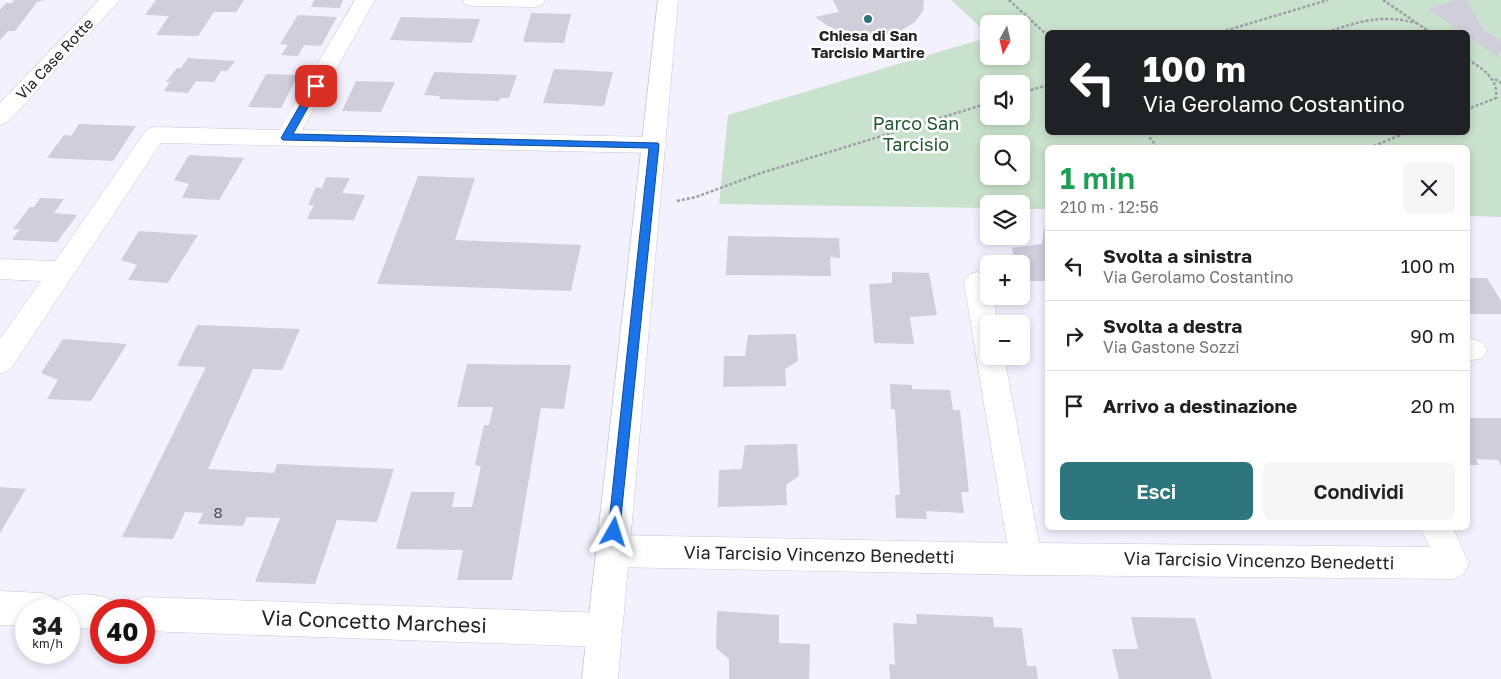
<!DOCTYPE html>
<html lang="it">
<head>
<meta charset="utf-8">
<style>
	:root { --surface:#fff; --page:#f6f6f6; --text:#202124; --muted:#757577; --line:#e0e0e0; --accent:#2d767d }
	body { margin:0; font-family:"Golos Text",sans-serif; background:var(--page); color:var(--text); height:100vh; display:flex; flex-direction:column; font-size:19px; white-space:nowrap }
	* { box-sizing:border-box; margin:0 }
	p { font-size:16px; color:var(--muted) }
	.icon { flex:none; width:28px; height:28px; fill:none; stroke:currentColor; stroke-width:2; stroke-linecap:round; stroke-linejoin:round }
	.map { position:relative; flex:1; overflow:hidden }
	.details { position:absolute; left:1045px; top:145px; width:425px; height:385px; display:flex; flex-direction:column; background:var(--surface); border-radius:8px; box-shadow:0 2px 8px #0003 }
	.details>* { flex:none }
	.top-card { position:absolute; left:1045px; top:30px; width:425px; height:105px; border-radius:8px; box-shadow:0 2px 8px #0003; background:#202124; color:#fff; overflow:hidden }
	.needle { width:32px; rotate:188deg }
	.controls { position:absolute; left:980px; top:15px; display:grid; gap:10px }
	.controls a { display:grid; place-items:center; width:50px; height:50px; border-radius:8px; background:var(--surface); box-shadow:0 2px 8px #0003; font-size:25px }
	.speed { position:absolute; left:15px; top:599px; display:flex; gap:10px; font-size:25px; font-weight:700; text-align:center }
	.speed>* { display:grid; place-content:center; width:65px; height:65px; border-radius:50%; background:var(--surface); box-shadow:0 2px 8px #0003; line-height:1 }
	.speed small { font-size:12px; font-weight:400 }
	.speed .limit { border:8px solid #d22; background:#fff; color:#111 }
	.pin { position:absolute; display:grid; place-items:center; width:42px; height:42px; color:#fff; margin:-21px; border-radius:10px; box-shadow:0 2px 8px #0006 }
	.me { position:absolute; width:55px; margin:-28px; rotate:6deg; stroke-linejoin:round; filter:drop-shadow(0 0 4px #0008) }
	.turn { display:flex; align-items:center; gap:18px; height:105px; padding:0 15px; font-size:22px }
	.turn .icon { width:65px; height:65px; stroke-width:2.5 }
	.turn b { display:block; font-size:35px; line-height:42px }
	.round { display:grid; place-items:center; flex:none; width:52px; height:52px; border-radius:8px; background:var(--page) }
	.head { display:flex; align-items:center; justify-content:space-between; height:85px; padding:0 15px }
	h1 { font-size:30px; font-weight:600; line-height:38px; color:#1e9e55 }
	.cta { display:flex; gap:10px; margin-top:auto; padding:10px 15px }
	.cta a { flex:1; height:58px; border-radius:8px; background:var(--accent); color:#fff; font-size:20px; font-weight:600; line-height:58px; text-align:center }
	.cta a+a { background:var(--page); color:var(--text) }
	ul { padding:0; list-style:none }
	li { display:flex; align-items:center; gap:15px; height:70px; padding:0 15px; border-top:1px solid var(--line) }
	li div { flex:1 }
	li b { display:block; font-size:19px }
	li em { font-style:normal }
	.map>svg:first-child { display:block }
</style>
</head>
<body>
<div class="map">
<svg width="1501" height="679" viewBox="0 0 1501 679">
	<rect width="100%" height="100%" fill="#f2f1fd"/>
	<path fill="#c9e2cd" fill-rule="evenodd" d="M951,0H1501V217L1468,216V148H1048L1047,209H1021V204H989V208L719,204L728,115L989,37V56H1021V24H989V35ZM1048,32H1468V132H1048ZM989,84H1021V116H989ZM989,144H1021V176H989Z"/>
	<g fill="#cfceda">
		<polygon points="14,0 45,0 37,2 15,31 8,31 0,40 0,10 6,3 12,3"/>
		<polygon points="156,0 244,0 236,12 214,12 198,36 156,35 169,16 145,15"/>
		<polygon points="314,0 343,0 340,8 311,7"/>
		<polygon points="833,0 924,0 923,11 915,22 902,30 884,35 865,36 845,33 828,26 815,17 839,12"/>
		<polygon points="1456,0 1466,0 1483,29 1501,41 1501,52 1497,52 1501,59 1468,36 1468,32 1462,32 1428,9"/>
		<polygon points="531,13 571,14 564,43 523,42"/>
		<polygon points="298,15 337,17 321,46 304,45 298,56 281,55 288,45 280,44"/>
		<polygon points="401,17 480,19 472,43 390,40"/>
		<polygon points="188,58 235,61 227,71 221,71 214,82 196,81 188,93 164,91 170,82 166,82 177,68 181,68"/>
		<polygon points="554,69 613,72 604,106 543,103"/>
		<polygon points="434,72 517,75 509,98 500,98 499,101 439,99 440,96 424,95"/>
		<polygon points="266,74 298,75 281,108 248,107"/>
		<polygon points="356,81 395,82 381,112 342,111"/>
		<polygon points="79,124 136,126 113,161 47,158 64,135 71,136"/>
		<polygon points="189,155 244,158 219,200 182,198 189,184 174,180"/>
		<polygon points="418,176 475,178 455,240 581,245 571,291 377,284"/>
		<polygon points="326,177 350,178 342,193 365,195 354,220 307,219 314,205 308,205 316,187 322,188"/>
		<polygon points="40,198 64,199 54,213 77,215 57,242 12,240 20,229 13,229 30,207 34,207"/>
		<polygon points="1044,228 1048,228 1048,281 1021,281 1021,264 1015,264 1012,248 1042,244"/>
		<polygon points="139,231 198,235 168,283 128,280 137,265 121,260"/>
		<polygon points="728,236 839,238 840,258 830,257 831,276 726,275"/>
		<polygon points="892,272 929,273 937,315 910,317 914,344 874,343 869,284 892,283"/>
		<polygon points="1468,278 1487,278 1501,301 1501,314 1468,314"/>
		<polygon points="197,325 300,329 282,370 253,369 208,469 274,473 277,464 394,469 377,522 337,520 315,584 255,582 280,518 247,517 243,526 198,524 203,513 185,512 173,539 122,537 206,367 177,366"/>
		<polygon points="796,334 798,361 785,369 786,386 723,387 724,356 745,356 748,335"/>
		<polygon points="63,339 127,344 91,401 47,399 58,380 41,373"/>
		<polygon points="467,364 571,365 564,409 541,408 512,580 457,580 463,550 396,549 411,492 455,492 452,507 472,507 481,466 475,465 484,425 489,425 493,407 457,407"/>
		<polygon points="890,384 912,385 912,389 950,390 953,410 960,410 969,492 961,492 964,513 926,511 927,519 896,518 895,495 900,495 895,409 891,409"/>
		<polygon points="1468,418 1501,418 1501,466 1498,460 1476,459 1479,465 1468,465"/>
		<polygon points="797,444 799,476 786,485 787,505 718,507 719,470 742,469 745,445"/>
		<polygon points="0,487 26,489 0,533"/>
		<polygon points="717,611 779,615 779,643 810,644 809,679 729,679 729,659 716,648"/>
		<polygon points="916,614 993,617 994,627 1022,628 1027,666 1036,666 1038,679 890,679 889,664 895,665 893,623 917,624"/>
		<polygon points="1131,617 1195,618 1212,679 1119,679 1112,649 1138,649"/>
	</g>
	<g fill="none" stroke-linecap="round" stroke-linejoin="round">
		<defs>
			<g id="minor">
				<polygon points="99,0 120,0 8,122 0,125 0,103"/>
				<polygon points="355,0 375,0 302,130 655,137 663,139 667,145 663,151 655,153 161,143 10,370 0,374 0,339 41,281 0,279 0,259 55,261 147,129 155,127 279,130"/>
				<polygon points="462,0 544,0 545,1 542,5 535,7 472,6 465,4"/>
				<polygon points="977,272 986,275 989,279 989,296 993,296 998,324 989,324 989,356 1004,356 1039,543 1429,547 1421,528 1453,528 1469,563 1464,574 1453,579 1026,575 613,567 602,562 597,551 602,540 613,535 1007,543 964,282 968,275"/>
				<polygon points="1468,338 1483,342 1487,350 1483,358 1468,361"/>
				<path d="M0,591L42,593L54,598L56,603L57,599C75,592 95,593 113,600L117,610H101V629L69,628V610H26V626L0,625Z"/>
				<polygon points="144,597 605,613 617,618 622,630 617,642 605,647 144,631 144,610 129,610 132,602"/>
			</g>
			<polygon id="tertiary" points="658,0 678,0 618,679 582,679"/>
		</defs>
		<use href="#minor" stroke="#c8c7d3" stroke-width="1"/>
		<use href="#tertiary" stroke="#c8c7d3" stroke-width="1"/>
		<g stroke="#9e9ea7" stroke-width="2.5" stroke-dasharray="3 2" stroke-linecap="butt">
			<polyline points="1009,0 1048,36"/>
			<polyline points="1383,0 1430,32"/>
			<polyline points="1221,32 1328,0"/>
			<path d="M1327,32C1361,21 1381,14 1416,23"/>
			<path d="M1468,59C1483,70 1498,77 1496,98L1468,109"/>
			<polyline points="1495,79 1501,83"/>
			<polyline points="1021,93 1048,85"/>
			<polyline points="1149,132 1150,138 1158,148"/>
			<polyline points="1369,148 1408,132"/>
			<polyline points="677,201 696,197 761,173 989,103"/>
		</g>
		<use href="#minor" fill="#fff" fill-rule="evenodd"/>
		<use href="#tertiary" fill="#fff" fill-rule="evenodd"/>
	</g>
	<polygon fill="#1a73e8" stroke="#114b97" points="316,83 320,86 293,134 658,143 659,145 619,537 614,539 610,537 608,532 649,148 283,140 281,138 311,86"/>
	<circle fill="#2d767d" stroke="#fff" stroke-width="2" cx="868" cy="19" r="5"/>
	<g text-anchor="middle" stroke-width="5" stroke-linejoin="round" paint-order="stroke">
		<g font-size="15" font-weight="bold" fill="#242428" stroke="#fff">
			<text x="868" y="41">Chiesa di San<tspan x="868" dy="17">Tarcisio Martire</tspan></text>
		</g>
		<g font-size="15" fill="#242428" stroke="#fff">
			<text transform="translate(55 59) rotate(-47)" y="5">Via Case Rotte</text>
		</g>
		<g font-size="15" fill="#4f4e54">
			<text x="218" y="518">8</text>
		</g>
		<g font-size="18" fill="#20572e" stroke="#fff">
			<text x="916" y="130">Parco San<tspan x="916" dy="21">Tarcisio</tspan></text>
		</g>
		<g font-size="18" fill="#242428" stroke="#fff">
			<text transform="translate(819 555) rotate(1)" y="6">Via Tarcisio Vincenzo Benedetti</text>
			<text transform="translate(1259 561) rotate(1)" y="6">Via Tarcisio Vincenzo Benedetti</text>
		</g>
		<g font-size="21" fill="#242428" stroke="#fff">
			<text transform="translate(374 622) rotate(2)" y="7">Via Concetto Marchesi</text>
		</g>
	</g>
</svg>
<div class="controls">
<a><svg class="needle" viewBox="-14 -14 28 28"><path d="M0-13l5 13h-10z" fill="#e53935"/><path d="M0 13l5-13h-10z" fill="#757577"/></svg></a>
<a><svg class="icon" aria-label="sound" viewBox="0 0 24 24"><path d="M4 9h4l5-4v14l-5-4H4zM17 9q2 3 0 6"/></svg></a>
<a><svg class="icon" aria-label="search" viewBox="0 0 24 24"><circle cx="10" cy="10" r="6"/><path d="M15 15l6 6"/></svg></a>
<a><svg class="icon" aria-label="layers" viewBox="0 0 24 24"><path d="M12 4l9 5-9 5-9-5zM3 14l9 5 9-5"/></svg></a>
<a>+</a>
<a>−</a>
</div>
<div class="speed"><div>34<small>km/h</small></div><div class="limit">40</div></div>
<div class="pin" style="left:316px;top:86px;background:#d93025"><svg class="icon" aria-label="arrive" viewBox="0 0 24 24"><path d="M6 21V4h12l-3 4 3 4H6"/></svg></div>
<svg class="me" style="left:614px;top:532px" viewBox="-20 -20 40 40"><path d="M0-17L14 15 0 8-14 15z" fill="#1a73e8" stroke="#fff" stroke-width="4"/></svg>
<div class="top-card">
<div class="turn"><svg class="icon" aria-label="left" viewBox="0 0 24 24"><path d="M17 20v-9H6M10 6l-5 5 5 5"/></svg><div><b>100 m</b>Via Gerolamo Costantino</div></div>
</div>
<section class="details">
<div class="head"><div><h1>1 min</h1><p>210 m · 12:56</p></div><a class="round"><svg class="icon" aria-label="close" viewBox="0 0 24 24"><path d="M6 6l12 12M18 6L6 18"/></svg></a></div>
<ul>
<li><svg class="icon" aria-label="left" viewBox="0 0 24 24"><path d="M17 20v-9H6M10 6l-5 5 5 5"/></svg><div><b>Svolta a sinistra</b><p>Via Gerolamo Costantino</p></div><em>100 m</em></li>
<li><svg class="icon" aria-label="right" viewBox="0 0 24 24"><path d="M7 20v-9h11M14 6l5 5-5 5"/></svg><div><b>Svolta a destra</b><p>Via Gastone Sozzi</p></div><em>90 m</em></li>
<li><svg class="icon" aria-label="arrive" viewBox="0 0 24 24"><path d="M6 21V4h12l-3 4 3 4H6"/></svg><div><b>Arrivo a destinazione</b></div><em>20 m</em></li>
</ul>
<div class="cta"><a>Esci</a><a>Condividi</a></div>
</section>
</div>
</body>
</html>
